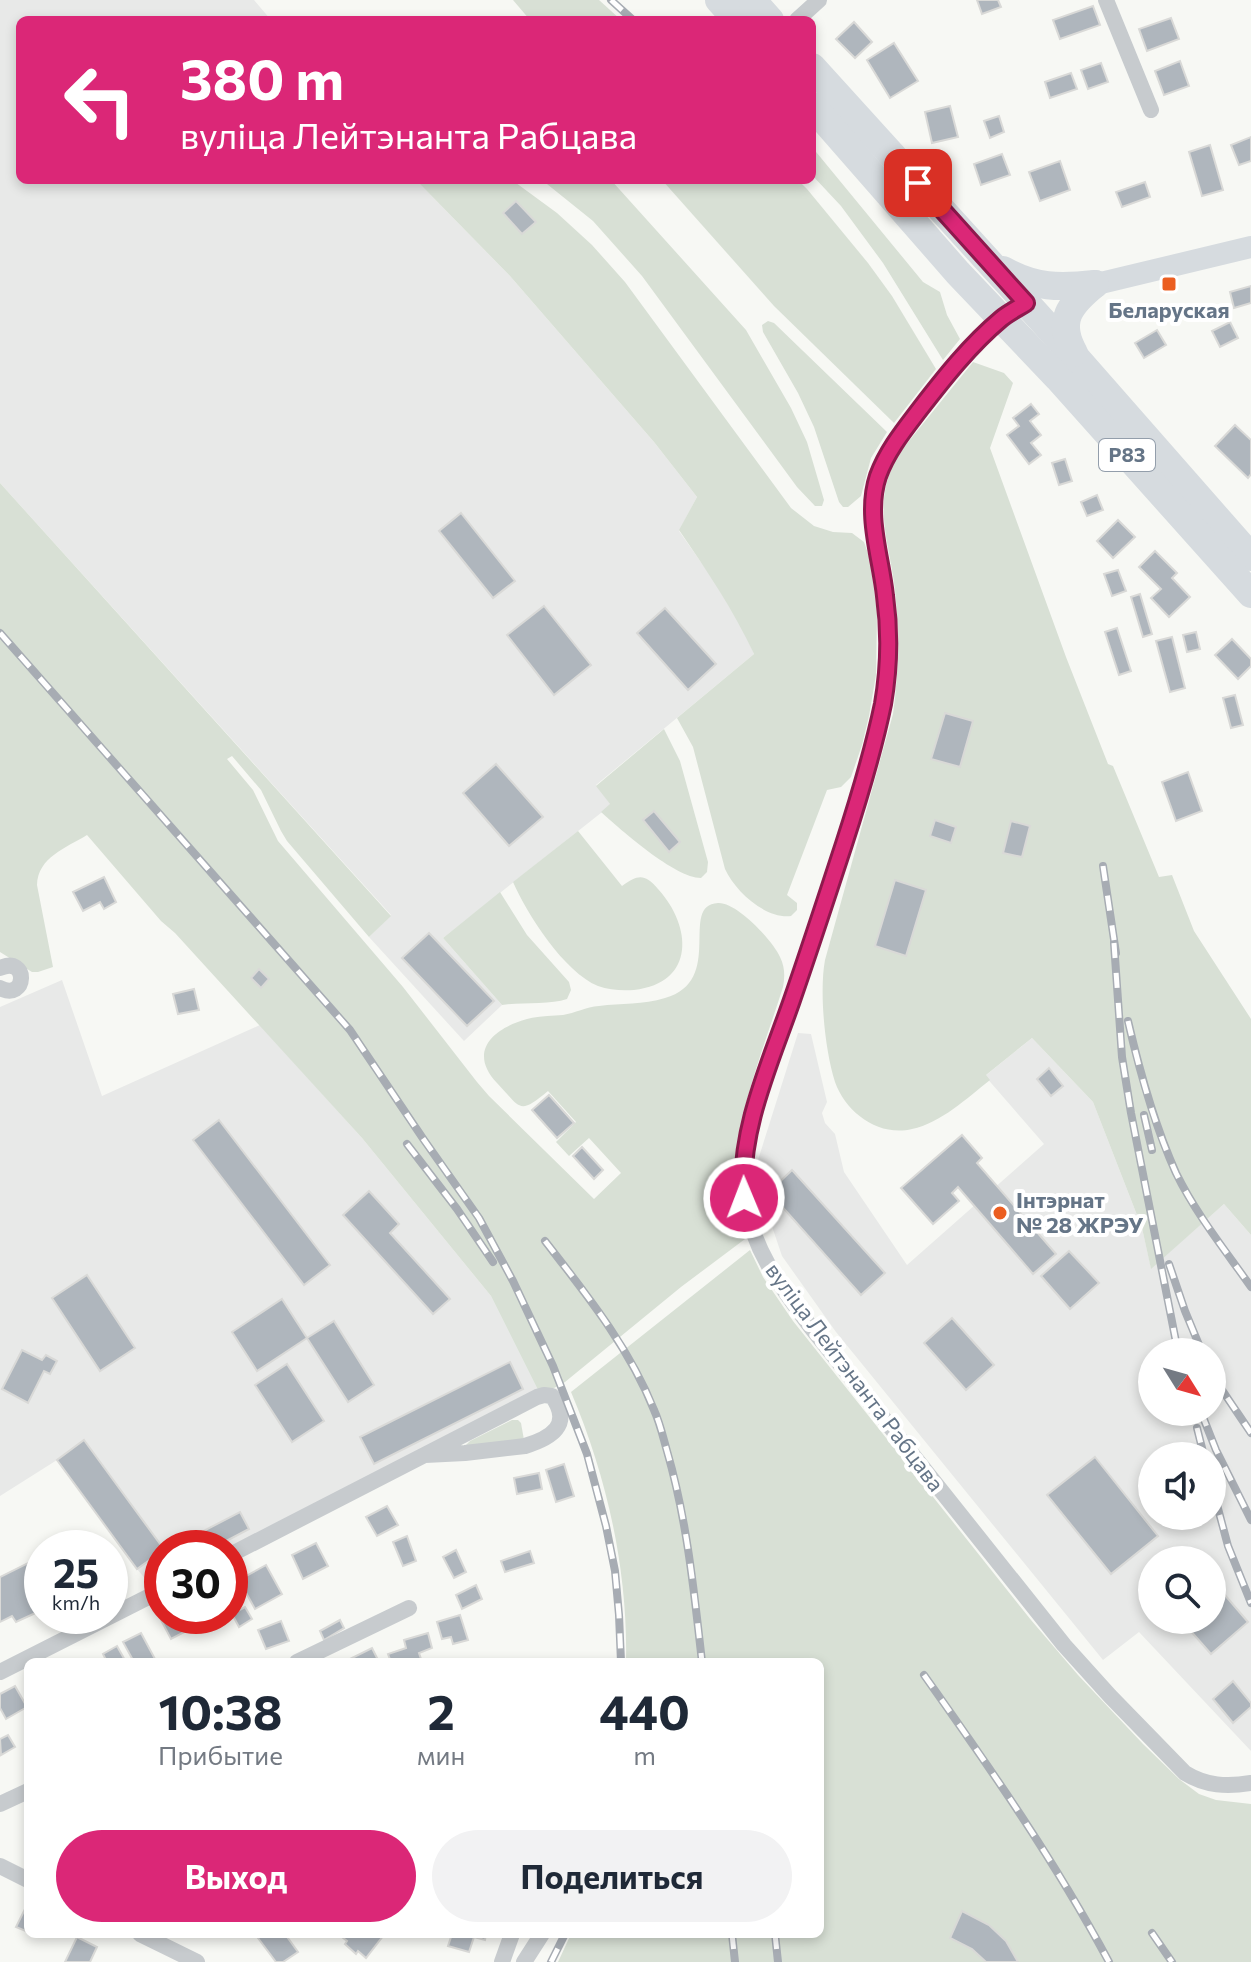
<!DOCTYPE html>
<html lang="ru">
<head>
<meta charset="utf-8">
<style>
	:root { --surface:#fff; --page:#f2f2f3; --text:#1f2937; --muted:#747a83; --accent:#db2777 }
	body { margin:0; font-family:Commissioner,sans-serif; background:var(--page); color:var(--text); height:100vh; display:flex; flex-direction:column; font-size:30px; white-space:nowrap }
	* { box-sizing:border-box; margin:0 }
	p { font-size:26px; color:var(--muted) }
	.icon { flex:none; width:44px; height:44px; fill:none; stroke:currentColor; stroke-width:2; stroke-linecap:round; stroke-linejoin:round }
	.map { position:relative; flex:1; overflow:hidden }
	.drawer { position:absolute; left:24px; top:1658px; width:800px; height:280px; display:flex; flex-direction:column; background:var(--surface); border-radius:12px; box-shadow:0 4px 12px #0003 }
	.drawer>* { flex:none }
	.guide { position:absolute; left:16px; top:16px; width:800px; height:168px; border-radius:12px; box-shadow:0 4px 12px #0003; background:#db2777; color:#fff; overflow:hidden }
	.needle { width:52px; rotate:127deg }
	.tools { position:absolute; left:1138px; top:1338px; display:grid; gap:16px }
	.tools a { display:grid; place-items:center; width:88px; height:88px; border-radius:50%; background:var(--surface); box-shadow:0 4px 12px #0003; font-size:40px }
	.speed { position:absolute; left:24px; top:1530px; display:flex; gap:16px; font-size:40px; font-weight:700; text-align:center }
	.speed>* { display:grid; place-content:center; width:104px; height:104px; border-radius:50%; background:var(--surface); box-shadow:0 4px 12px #0003; line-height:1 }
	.speed small { font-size:20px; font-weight:400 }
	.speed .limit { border:12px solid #d22; background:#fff; color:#111 }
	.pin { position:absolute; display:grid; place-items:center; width:68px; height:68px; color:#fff; margin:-34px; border-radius:16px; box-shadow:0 4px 12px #0006 }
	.me { position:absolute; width:88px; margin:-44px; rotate:359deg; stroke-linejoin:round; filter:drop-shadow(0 0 6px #0008) }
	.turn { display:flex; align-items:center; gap:28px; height:168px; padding:0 32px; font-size:36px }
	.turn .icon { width:104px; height:104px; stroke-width:2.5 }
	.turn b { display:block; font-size:56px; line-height:68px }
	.eta { display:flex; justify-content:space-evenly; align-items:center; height:136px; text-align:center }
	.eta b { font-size:48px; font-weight:700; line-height:56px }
	.button { display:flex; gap:16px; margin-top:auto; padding:16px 32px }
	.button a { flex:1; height:92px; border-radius:48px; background:var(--accent); color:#fff; font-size:32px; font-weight:700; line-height:92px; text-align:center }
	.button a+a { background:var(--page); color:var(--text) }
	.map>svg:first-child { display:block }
</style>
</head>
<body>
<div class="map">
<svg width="1251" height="1962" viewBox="0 0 1251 1962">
	<rect width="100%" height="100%" fill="#f7f8f4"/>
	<g fill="#e8e9e8" fill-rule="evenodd">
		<polygon points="0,0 254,0 271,20 20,20 20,180 416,180 510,276 654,442 697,497 679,531 722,592 740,623 754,654 596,785 611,805 443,938 502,1005 464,1041 369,937 391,915 0,483"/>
		<polygon points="62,980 102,1096 260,1025 362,1138 491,1296 538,1390 230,1548 162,1548 162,1583 153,1588 137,1569 57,1460 0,1496 0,1007"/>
		<path d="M798,1033L811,1034L827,1102L822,1113L825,1123L835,1134L844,1172L907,1265L1044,1144L985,1076L1032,1038L1093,1102L1142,1228L1151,1268L1224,1204L1251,1235V1751L1139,1632L1103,1660L836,1332L782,1256L759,1188L758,1160ZM1152,1352H1212V1412H1152ZM1152,1456H1212V1516H1152ZM1152,1560H1212V1620H1152Z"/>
	</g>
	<g fill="#d8e0d5">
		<polygon points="513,0 599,0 621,20 530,20"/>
		<polygon points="812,147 923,282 940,292 947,315 960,339 943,360 883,263 841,206 812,175"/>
		<path d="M416,180H512L557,213L592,245L625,282L791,508L814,526L833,532L852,533L864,542L870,559L877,613L876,675L869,716L862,745L851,777L841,787L827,790L787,895L797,903V910L791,916C765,919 735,891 725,869L693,747L677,718L754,654C733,609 707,571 679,530L697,497L654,442L510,276Z"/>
		<polygon points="542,180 611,180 746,330 791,408 807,442 824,500 822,506 815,506 797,487 642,276 593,221"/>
		<polygon points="662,180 798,180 807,189 868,263 892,296 936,369 894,423 774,306"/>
		<polygon points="768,321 774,323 887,432 871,458 861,496 848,507 843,507 839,502 814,427 798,393 763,332 762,325"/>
		<path d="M973,362L1004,373L1013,383L990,448L1066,657L1108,764L1113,766L1159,877L1172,875L1194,931L1251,1019V1235L1224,1204L1151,1269L1142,1228L1093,1102L1032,1038L986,1075L990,1080C967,1098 941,1123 912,1129C879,1137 846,1113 835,1082C825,1051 819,992 825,960L893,714C899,673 899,631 895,590C889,538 870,501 900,452Z"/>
		<path d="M0,483L391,916L369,937L287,841L281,831L261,790L232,756L227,759L253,790L278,841L403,987L477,1082L489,1096L594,1199L621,1173L589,1138L569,1156L556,1142L576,1122L548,1091C518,1116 521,1108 497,1083C467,1051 494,1028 527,1019C539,1016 551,1016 563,1015C575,1013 586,1007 599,1006C621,1003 643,1005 665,998C726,981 678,905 718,903C737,902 773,941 780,957C785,967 785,977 783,987C763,1051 730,1129 736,1196C737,1211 741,1225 745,1239L681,1287L565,1382L554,1388L538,1390L491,1296L362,1138L175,933L161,921L87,835C66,848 38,857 37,885L53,967L38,972H32L0,952Z"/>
		<path d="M664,729L680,761L708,862L707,872L701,878C675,878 621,830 601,812L610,804L596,786Z"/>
		<path d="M578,831L622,886C638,875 644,873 658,889C692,926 696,983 634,990C622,991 609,990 598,986C564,972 527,914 513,882Z"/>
		<path d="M500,892L527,935L569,982L571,990L567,999C550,1005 522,1002 502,1005L443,938Z"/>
		<path d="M750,1250L763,1277L793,1321L1031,1620L1078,1675L1143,1744L1179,1779L1199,1794L1216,1800L1251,1804V1962H558L571,1934H820V1662H626C628,1570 607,1477 571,1392Z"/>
		<polygon points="512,1420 518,1420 521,1423 524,1440 465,1446 470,1441"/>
	</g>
	<g fill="#afb6bd" stroke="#d9d9d7" stroke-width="2">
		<polygon points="977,0 998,0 1001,7 982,14"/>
		<polygon points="1093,6 1100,25 1060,39 1053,20"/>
		<polygon points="1171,18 1179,39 1147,51 1139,29"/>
		<polygon points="854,22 872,42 855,58 836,39"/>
		<polygon points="894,43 918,81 890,98 867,60"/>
		<polygon points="1180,61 1189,86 1164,95 1155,71"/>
		<polygon points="1101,63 1108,82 1088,89 1081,70"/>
		<polygon points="1071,73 1077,89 1050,98 1045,82"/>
		<polygon points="950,106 958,137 932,143 925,112"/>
		<polygon points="999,116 1004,132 990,138 984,121"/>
		<polygon points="1251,137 1251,161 1239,165 1231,145"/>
		<polygon points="1210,145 1223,190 1202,196 1189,152"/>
		<polygon points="1002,154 1010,175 981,185 974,164"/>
		<polygon points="1060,161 1070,190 1040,201 1029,172"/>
		<polygon points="1145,182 1150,197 1122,207 1116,192"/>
		<polygon points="516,201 536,222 522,234 503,213"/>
		<polygon points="1251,286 1251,303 1234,308 1230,292"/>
		<polygon points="1230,322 1238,338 1220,347 1212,331"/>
		<polygon points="1157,330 1166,345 1144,358 1135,343"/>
		<polygon points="1031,404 1039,414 1030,421 1041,435 1031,443 1041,455 1029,464 1007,435 1019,426 1013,418"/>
		<polygon points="1235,425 1251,440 1251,474 1248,478 1215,446"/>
		<polygon points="1065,459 1072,481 1059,485 1052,463"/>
		<polygon points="1097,495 1103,510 1087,516 1081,502"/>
		<polygon points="461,513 515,581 493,598 439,531"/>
		<polygon points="1118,520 1135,537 1113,558 1097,541"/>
		<polygon points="1155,551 1177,573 1172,578 1190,597 1169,617 1151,598 1161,589 1139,567"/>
		<polygon points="1118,570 1126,591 1112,596 1104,574"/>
		<polygon points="1140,594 1152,634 1143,637 1131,597"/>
		<polygon points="544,606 591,665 554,695 507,635"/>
		<polygon points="665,608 716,664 688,690 637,633"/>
		<polygon points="1117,628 1131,671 1119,675 1105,632"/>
		<polygon points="1196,632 1200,649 1187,652 1183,635"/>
		<polygon points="1172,637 1185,688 1170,692 1156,641"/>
		<polygon points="1232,639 1251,659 1251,666 1238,679 1215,655"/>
		<polygon points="1235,695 1243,725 1231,728 1223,698"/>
		<polygon points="945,713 973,721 960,767 931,759"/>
		<polygon points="496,764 543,817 509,846 463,793"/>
		<polygon points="1188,772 1202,811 1176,821 1162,782"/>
		<polygon points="654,811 680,842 669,852 643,820"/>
		<polygon points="935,820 956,827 951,843 930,836"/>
		<polygon points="1011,821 1030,826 1022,857 1003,853"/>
		<polygon points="104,877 116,902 104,909 100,902 83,911 73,892"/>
		<polygon points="895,880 926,890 906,956 875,946"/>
		<polygon points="429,933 494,1001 467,1026 402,958"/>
		<polygon points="259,969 269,979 261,988 251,978"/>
		<polygon points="194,989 199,1010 178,1014 173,994"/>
		<polygon points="1049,1068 1063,1086 1051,1096 1037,1079"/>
		<polygon points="549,1095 574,1123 557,1138 532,1110"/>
		<polygon points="219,1120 330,1265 304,1285 193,1140"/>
		<polygon points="962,1135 982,1158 977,1163 1056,1254 1033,1274 958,1187 952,1193 959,1201 933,1224 901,1188"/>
		<polygon points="582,1147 603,1170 594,1179 573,1156"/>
		<polygon points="792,1170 885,1273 861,1295 769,1192"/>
		<polygon points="369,1191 399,1224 390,1233 450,1299 433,1314 343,1215"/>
		<polygon points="1069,1251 1099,1283 1070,1309 1041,1276"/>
		<polygon points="87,1275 135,1348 100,1371 52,1298"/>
		<polygon points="282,1299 307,1338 257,1371 232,1332"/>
		<polygon points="952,1318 994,1365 966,1390 924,1343"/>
		<polygon points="334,1321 374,1385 348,1402 307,1338"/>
		<polygon points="22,1350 42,1360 46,1355 57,1361 50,1374 44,1371 28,1403 2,1389"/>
		<polygon points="510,1362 523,1389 374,1464 360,1437"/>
		<polygon points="287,1364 324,1421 292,1442 255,1385"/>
		<polygon points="84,1440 163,1548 162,1551 137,1569 57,1460"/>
		<polygon points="1095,1457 1158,1536 1111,1574 1047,1495"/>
		<polygon points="564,1464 574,1496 556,1502 546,1470"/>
		<polygon points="539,1473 542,1489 517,1494 514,1478"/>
		<polygon points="387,1506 398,1525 377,1536 366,1517"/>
		<polygon points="240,1512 249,1529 213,1548 171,1548"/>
		<polygon points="407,1536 416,1561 403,1566 393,1542"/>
		<polygon points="316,1543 328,1566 303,1579 292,1555"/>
		<polygon points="456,1550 466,1572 454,1578 443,1557"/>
		<polygon points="530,1551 534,1563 505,1572 501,1561"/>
		<polygon points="42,1556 42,1610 16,1622 12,1616 0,1622 0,1577"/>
		<polygon points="266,1565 282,1594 255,1609 239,1580"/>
		<polygon points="1212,1580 1248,1622 1211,1654 1181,1620 1212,1620"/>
		<polygon points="476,1585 482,1599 462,1609 456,1595"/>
		<polygon points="245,1607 252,1619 239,1627 232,1614"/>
		<polygon points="460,1615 468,1640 453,1644 451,1637 442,1639 437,1622"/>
		<polygon points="169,1616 189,1616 194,1627 171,1639 161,1620"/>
		<polygon points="340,1620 344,1628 324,1640 320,1631"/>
		<polygon points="281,1621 289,1641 266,1649 258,1630"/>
		<polygon points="141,1633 155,1659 149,1662 134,1662 123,1642"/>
		<polygon points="428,1633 432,1648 419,1653 422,1662 391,1662 388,1654 406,1648 404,1640"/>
		<polygon points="117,1646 126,1662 107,1662 103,1654"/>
		<polygon points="372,1648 379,1662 344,1662"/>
		<polygon points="1233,1681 1251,1703 1251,1707 1233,1723 1213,1699"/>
		<polygon points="15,1686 27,1707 6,1719 0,1708 0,1694"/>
		<polygon points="8,1735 15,1747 1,1755 0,1739"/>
		<polygon points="26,1907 28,1908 28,1932 16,1927"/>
		<polygon points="962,1911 989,1925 1006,1941 1018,1962 986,1962 972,1949 950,1938"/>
		<polygon points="263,1934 285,1934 298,1952 283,1962 276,1962 258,1938"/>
		<polygon points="344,1934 381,1934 383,1936 366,1958 358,1951 356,1954 345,1944 347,1941 342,1937"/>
		<polygon points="452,1934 486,1934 485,1940 474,1937 469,1952 448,1946"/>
		<polygon points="77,1937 97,1947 90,1962 65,1962"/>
	</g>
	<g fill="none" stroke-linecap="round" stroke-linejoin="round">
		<g stroke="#c7cbce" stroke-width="16">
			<polyline points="1106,0 1151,110"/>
			<polyline points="797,20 819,0"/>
			<path d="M1002,318C983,337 964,355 947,374C935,388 924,403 913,417C899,436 884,457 877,480C866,517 880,556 885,593C890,629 889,666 883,701C875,747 861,791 847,835C827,896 806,957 786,1018C767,1073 735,1140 745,1199C752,1249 781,1287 810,1326L1064,1645L1110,1696L1185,1773C1206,1786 1227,1787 1251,1783"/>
			<path d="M0,968C29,955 27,1002 0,988"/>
			<path d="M230,1555L537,1397L544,1395L552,1396C573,1425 551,1438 525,1446L465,1453L425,1455"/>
			<polyline points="297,1662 409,1608"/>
			<polyline points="0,1672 162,1590"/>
			<polyline points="0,1804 28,1791"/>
			<polyline points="0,1866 28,1880"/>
			<polyline points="140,1934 197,1962"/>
			<polyline points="502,1962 512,1934"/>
			<polyline points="524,1962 542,1934"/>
		</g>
		<polyline stroke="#d6dbdf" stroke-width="22" points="1080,288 1251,247"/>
		<g stroke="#d6dbdf" stroke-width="28">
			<polyline points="719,0 737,20"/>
			<polyline points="752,0 770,20"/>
			<polyline points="812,67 1078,360 1251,557"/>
			<polyline points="812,106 958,273 1058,378 1251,594"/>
			<path d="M1003,270C1035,288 1059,288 1095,284"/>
			<path d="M1074,353C1056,321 1070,304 1095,284"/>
		</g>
		<defs>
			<g id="rail">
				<polyline points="611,0 633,20"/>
				<polyline points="0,633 350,1030 424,1140 479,1218 513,1281 553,1366 587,1454 606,1526 615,1571 619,1615 621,1662"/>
				<polyline points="1103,866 1116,953"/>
				<polyline points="1114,943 1122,1057 1131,1113 1178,1352"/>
				<path d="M1128,1021C1140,1073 1154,1124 1176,1173C1196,1214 1225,1250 1251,1287"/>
				<polyline points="1144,1115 1152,1150"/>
				<polyline points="407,1144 457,1209 493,1262"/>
				<path d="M545,1241C586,1294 629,1347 654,1410C660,1423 663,1437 667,1451C687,1520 694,1591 702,1662"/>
				<polyline points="1169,1264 1185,1311 1202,1352"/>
				<polyline points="1212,1372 1220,1387 1251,1433"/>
				<polyline points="1201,1412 1216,1450 1251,1520"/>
				<polyline points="1197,1428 1204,1456"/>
				<polyline points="1212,1486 1228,1546 1251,1603"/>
				<path d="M924,1675C990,1768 1055,1861 1109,1962"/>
				<polyline points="1152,1933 1172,1962"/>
				<polyline points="732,1934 735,1962"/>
				<polyline points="775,1934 778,1962"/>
				<polyline points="551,1962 565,1934"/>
			</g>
		</defs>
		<use href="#rail" stroke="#a7acb3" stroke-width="8"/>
		<use href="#rail" stroke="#fff" stroke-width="5" stroke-dasharray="15" stroke-linecap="butt"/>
	</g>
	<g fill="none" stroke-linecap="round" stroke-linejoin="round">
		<defs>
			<path id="route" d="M744,1198C738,1132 771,1061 792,1000C810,948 827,896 844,844C859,798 873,752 883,704C889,669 890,632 885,596C881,557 865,515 878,476C887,451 904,430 920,409C944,378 970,345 1001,319C1008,313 1018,308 1026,303L918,183"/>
		</defs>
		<use href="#route" stroke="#8e194d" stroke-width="20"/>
		<use href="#route" stroke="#db2777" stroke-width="14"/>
	</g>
	<g fill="#eb5e21" stroke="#fff" stroke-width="3">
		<rect x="1161" y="276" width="16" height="16" rx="4"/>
		<circle cx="1000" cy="1213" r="8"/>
	</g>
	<g text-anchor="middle" stroke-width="8" stroke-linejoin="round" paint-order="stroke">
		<rect fill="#fff" stroke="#939eab" stroke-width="2" x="1099" y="439" width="56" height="32" rx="6"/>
		<g font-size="20" font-weight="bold" fill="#657587">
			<text x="1127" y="462">Р83</text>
		</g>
		<g font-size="22" font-weight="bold" fill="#657587" stroke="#fff">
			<text x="1169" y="318">Беларуская</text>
			<text x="1016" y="1208" text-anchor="start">Інтэрнат<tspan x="1016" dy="25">№ 28 ЖРЭУ</tspan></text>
		</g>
		<g font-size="22" fill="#657587" stroke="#fff">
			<text transform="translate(855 1377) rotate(53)" y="8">вуліца Лейтэнанта Рабцава</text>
		</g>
	</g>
</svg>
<div class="tools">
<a><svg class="needle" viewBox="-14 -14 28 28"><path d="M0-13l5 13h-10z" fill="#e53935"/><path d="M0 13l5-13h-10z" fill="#747a83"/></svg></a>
<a><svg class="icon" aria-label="sound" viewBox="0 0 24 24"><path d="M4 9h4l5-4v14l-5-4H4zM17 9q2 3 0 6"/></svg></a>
<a><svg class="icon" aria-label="search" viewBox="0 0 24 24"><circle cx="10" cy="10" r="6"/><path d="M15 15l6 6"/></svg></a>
</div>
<div class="speed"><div>25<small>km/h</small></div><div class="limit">30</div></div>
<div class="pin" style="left:918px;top:183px;background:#d93025"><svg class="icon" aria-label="arrive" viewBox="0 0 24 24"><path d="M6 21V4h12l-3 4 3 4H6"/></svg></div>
<svg class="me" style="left:744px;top:1198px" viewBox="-20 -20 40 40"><circle r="17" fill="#db2777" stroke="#fff" stroke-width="3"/><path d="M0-11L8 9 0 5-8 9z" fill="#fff"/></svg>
<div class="guide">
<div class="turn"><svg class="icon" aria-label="left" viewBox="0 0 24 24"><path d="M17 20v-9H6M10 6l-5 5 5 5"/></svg><div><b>380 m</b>вуліца Лейтэнанта Рабцава</div></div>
</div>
<section class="drawer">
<div class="eta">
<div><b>10:38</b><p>Прибытие</p></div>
<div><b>2</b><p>мин</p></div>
<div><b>440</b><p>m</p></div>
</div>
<div class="button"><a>Выход</a><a>Поделиться</a></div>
</section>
</div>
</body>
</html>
